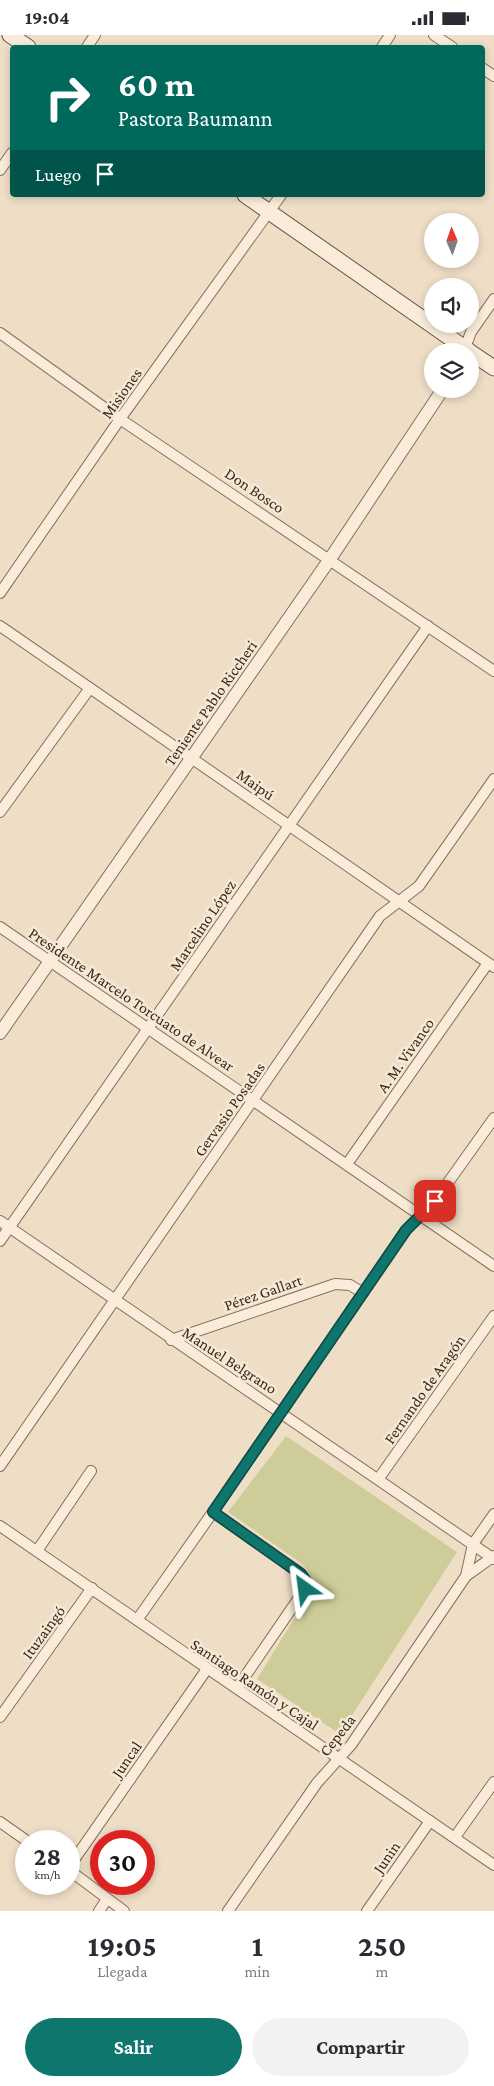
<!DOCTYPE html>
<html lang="es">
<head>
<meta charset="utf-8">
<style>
	:root { --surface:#fff; --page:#f2f2f3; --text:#2b2b33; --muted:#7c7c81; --accent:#0f766e }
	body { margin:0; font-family:"Crimson Pro",serif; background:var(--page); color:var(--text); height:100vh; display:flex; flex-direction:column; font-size:19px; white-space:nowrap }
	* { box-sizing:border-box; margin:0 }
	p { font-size:16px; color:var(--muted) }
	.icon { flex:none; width:28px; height:28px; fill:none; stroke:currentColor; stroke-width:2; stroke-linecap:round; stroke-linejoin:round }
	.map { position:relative; height:1876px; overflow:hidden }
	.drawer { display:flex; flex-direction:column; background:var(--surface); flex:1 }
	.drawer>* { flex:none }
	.top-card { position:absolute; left:10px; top:10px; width:475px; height:152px; border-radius:5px; box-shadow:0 2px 8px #0003; background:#00695c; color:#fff; overflow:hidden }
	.needle { width:32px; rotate:358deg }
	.controls { position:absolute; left:424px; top:178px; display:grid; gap:10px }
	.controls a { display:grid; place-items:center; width:55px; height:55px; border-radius:50%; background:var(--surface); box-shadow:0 2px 8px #0003; font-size:25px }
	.speed { position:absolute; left:15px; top:1795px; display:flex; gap:10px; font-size:25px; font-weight:700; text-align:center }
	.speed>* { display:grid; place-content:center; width:65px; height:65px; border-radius:50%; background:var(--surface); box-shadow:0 2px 8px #0003; line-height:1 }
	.speed small { font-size:12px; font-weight:400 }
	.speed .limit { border:8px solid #d22; background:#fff; color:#111 }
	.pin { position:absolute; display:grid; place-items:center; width:42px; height:42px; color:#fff; margin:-21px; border-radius:10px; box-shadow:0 2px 8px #0006 }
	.me { position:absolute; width:55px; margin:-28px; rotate:329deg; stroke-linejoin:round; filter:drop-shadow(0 0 4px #0008) }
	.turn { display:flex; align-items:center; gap:18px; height:105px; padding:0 25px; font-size:22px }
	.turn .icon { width:65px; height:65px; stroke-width:2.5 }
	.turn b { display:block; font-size:35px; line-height:42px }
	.then { display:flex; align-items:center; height:48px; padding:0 25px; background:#0003; gap:10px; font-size:19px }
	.eta { display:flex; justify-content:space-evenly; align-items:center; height:85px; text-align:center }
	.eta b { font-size:30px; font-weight:700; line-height:35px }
	.primary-button { display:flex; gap:10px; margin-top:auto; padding:10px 25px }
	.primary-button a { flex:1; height:58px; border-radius:30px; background:var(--accent); color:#fff; font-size:20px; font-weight:700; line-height:58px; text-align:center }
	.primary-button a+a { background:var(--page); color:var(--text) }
	.status { display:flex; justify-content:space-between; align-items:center; height:35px; padding:0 25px; background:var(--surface); direction:ltr }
	.status svg { height:14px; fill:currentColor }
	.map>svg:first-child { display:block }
</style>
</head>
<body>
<div class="status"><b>19:04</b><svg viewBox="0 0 49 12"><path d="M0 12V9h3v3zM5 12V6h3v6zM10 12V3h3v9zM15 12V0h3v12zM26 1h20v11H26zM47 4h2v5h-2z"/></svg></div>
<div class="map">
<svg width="494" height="1876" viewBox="0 0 494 1876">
	<rect width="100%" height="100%" fill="#efdec6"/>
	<polygon fill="#cecd99" points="286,1401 457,1517 340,1699 257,1644 313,1553 311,1542 304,1530 228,1477"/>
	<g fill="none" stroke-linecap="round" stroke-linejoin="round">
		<defs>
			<g id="minor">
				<polyline points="434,0 452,12"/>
				<polyline points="87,12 95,0"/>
				<polyline points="382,12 390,0"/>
				<polyline points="482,33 494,41"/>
				<polyline points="0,135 12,118"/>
				<polyline points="0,298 120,384 494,636"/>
				<polyline points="465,313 471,297 494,264"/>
				<polyline points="0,558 120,384 281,160"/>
				<polyline points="0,591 494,932"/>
				<polyline points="0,777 90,653"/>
				<polyline points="0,892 494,1231"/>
				<polyline points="347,1129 488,928"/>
				<polyline points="0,1186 494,1524"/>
				<polyline points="0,1206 428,591"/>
				<polyline points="171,1305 335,1249 350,1250 363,1258"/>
				<polyline points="0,1431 380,881 419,851 494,744"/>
				<polyline points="379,1443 494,1281"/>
				<polyline points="213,1477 301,1539 306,1546 305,1554 237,1653"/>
				<polyline points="0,1491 494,1830"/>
				<polyline points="37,1516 91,1436"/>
				<polyline points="466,1541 494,1521"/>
				<polyline points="137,1585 213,1477 406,1195 435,1166 494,1083"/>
				<polyline points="0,1682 92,1553"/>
				<polyline points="0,1787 27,1806"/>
				<polyline points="455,1802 494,1747"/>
				<polyline points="69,1832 207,1634"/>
				<polyline points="69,1835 124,1876"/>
				<polyline points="99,1876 107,1864"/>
				<polyline points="228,1876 317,1748 351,1710 466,1541 473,1509 494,1479"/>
				<polyline points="367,1876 430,1786"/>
			</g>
			<polyline id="tertiary" points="0,998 330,524 443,354"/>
			<g id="secondary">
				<polyline points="10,0 28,12"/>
				<polyline points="245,160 469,316"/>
				<polyline points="470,317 494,333"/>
			</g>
		</defs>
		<use href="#minor" stroke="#8b6e5b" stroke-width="12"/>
		<use href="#tertiary" stroke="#8b6e5b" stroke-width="14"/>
		<use href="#secondary" stroke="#6d503e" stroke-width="17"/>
		<use href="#minor" stroke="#f9ecda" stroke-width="10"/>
		<use href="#tertiary" stroke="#f9ecda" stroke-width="12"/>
		<use href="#secondary" stroke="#f9ecda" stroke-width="15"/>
	</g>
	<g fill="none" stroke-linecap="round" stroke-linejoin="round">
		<defs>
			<polyline id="route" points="305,1554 306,1546 301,1539 213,1477 406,1195 435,1166"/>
		</defs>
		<use href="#route" stroke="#0a4d48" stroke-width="12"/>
		<use href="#route" stroke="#0f766e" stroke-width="9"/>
	</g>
	<g text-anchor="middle" stroke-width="5" stroke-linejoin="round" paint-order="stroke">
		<g font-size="16" fill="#3b291f" stroke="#f6e9d6">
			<text transform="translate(121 358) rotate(-55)" y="6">Misiones</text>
			<text transform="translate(255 455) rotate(34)" y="6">Don Bosco</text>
			<text transform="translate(210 668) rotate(-55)" y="6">Teniente Pablo Riccheri</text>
			<text transform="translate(256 749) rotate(35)" y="6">Maipú</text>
			<text transform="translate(202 890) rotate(-56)" y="6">Marcelino López</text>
			<text transform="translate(132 964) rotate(34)" y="6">Presidente Marcelo Torcuato de Alvear</text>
			<text transform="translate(405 1020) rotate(-55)" y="6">A. M. Vivanco</text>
			<text transform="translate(229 1074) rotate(-55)" y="6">Gervasio Posadas</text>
			<text transform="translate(263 1257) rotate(-19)" y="6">Pérez Gallart</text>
			<text transform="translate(230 1325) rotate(33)" y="6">Manuel Belgrano</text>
			<text transform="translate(424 1354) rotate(-55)" y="6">Fernando de Aragón</text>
			<text transform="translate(43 1597) rotate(-54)" y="6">Ituzaingó</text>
			<text transform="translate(255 1649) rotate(34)" y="6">Santiago Ramón y Cajal</text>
			<text transform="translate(337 1700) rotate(-52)" y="6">Cepeda</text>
			<text transform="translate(126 1724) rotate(-55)" y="6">Juncal</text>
			<text transform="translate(386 1822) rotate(-55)" y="6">Junin</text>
		</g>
	</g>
</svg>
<div class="controls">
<a><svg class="needle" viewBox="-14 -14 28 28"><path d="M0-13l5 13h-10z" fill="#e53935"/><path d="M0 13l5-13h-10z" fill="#7c7c81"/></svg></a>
<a><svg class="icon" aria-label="sound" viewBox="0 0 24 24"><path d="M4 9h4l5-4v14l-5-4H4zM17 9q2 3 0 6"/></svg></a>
<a><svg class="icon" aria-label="layers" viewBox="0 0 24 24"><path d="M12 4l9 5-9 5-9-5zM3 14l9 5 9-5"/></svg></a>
</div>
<div class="speed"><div>28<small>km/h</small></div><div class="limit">30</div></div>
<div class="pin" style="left:435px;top:1166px;background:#d93025"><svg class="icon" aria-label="arrive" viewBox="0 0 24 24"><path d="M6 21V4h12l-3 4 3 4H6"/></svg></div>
<svg class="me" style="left:305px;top:1554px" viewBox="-20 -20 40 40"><path d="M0-17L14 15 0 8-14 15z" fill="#0f766e" stroke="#fff" stroke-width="4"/></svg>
<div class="top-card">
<div class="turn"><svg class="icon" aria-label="right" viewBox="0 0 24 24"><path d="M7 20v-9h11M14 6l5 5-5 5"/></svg><div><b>60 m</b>Pastora Baumann</div></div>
<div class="then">Luego<svg class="icon" aria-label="arrive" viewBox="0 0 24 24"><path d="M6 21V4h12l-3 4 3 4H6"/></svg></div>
</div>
</div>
<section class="drawer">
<div class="eta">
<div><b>19:05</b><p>Llegada</p></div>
<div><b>1</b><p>min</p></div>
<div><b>250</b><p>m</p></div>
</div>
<div class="primary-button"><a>Salir</a><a>Compartir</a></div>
</section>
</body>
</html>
